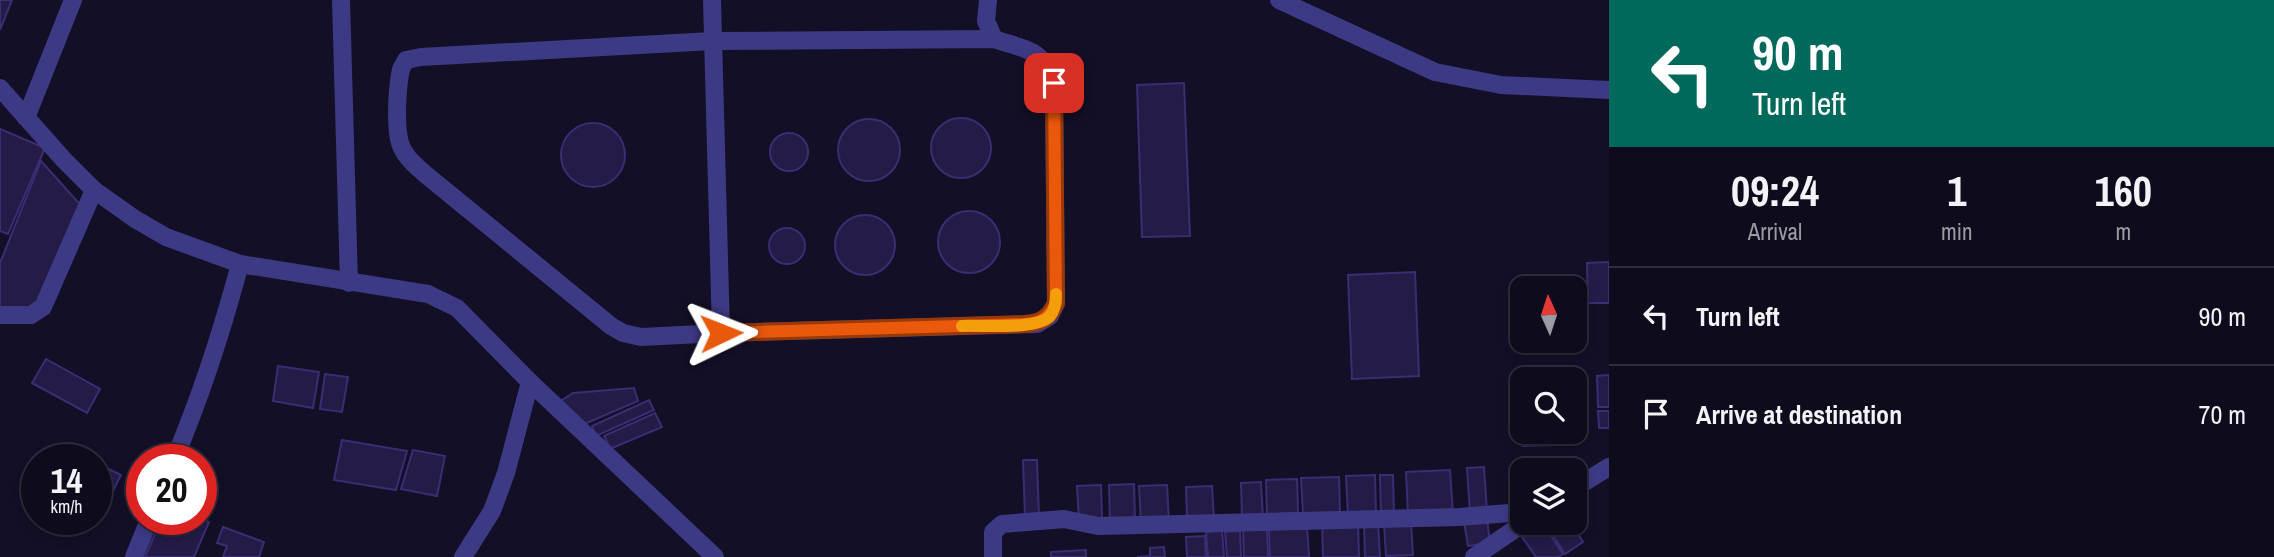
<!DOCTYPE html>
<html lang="en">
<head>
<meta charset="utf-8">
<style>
	:root { --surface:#0e0b1c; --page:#1c1929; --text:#f1f3f6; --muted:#9b9ba3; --line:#2e2b3b }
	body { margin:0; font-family:"Archivo Narrow",sans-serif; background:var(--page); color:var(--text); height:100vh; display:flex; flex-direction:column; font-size:26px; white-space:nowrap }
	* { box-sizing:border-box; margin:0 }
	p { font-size:23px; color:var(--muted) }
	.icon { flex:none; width:38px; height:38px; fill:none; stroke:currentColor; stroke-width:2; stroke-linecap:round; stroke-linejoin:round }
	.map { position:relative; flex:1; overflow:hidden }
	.drawer { display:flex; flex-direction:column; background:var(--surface); width:665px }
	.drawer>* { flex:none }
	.top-card { background:#00695c; color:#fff; overflow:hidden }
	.needle { width:46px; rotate:357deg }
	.buttons { position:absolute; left:1510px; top:276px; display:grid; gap:14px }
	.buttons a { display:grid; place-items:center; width:77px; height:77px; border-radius:14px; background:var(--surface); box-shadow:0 4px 10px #0003,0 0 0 2px var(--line); font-size:35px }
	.speed { position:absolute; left:21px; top:444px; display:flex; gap:14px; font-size:35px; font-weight:700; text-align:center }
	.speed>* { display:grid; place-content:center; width:91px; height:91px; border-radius:50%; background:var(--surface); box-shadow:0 4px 10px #0003,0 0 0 2px var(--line); line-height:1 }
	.speed small { font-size:18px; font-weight:400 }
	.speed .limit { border:10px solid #d22; background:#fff; color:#111 }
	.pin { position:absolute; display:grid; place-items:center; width:60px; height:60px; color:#fff; margin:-30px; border-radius:14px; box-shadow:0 4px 10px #0006 }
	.me { position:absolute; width:77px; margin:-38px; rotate:88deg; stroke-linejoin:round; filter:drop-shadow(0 0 5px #0008) }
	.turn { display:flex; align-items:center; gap:24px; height:147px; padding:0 28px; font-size:32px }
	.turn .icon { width:91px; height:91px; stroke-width:2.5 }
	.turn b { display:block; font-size:49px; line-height:60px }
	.eta { display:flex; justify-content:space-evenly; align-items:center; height:119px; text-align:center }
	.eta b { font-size:42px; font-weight:800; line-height:49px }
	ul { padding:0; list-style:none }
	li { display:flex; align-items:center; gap:21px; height:98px; padding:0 28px; border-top:2px solid var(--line) }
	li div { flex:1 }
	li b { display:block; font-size:26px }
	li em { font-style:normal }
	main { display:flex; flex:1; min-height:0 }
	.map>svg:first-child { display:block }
</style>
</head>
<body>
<main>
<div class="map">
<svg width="1609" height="557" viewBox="0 0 1609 557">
	<rect width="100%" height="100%" fill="#130f26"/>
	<g fill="#241b47" stroke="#3b2d73" stroke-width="2">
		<polygon points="0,0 12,0 0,30"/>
		<polygon points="1184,83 1190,236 1142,237 1137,85"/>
		<circle cx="961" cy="148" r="30"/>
		<circle cx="869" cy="150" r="31"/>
		<circle cx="593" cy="155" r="32"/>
		<polygon points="0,129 45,148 8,234 0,231"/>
		<circle cx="789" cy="152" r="19"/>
		<polygon points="41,161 84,209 39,311 0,309 0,263"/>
		<circle cx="969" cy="242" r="31"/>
		<circle cx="865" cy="245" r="30"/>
		<circle cx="787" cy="246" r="18"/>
		<polygon points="1609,262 1609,303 1588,303 1587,263"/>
		<polygon points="1415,272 1419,376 1352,379 1348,275"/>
		<polygon points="46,359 100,389 87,413 32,383"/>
		<polygon points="278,366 319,372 313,408 273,401"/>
		<polygon points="325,374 348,377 342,412 320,409"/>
		<polygon points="1609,375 1609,407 1598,407 1597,376"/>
		<polygon points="634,388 638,401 582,425 559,402 573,393"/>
		<polygon points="649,400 654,410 596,436 592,426"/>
		<polygon points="1598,411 1609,411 1609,428 1599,428"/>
		<polygon points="655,413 662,427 610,449 604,436"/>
		<polygon points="1523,432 1552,432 1552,445 1523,446"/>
		<polygon points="342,440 407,451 396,490 334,480"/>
		<polygon points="65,447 92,460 58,460"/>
		<polygon points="413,450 445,456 437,496 401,489"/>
		<polygon points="1023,460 1037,460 1039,517 1025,517"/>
		<polygon points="96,463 121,475 102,513 96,510"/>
		<polygon points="1532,463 1532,471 1522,471 1522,505 1517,506 1515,464"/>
		<polygon points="1484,467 1487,512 1470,513 1467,468"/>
		<polygon points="1450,470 1453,514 1408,516 1406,472"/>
		<polygon points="1375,475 1376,515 1348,516 1346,476"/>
		<polygon points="1380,475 1393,475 1394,516 1381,517"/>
		<polygon points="1339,477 1340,513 1303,514 1301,478"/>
		<polygon points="1297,479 1298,513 1267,514 1266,480"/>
		<polygon points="1261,482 1263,517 1242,518 1241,483"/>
		<polygon points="1134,484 1135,521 1110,523 1109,485"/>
		<polygon points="1101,485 1102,519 1079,520 1077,486"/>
		<polygon points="1167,485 1169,522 1141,523 1139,486"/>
		<polygon points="1212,486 1214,518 1187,519 1186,487"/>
		<polygon points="201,519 209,522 194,557 145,557 161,520"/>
		<polygon points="1487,519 1490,543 1468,546 1464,522"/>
		<polygon points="1358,521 1359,557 1323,557 1322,523"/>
		<polygon points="1378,522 1380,557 1365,557 1364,523"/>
		<polygon points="1411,522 1413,555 1386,556 1384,524"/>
		<polygon points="1536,523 1542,523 1563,554 1558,557 1536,557 1520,534"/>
		<polygon points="1545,523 1571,523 1583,542 1565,554"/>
		<polygon points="1307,526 1309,557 1270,557 1269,528"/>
		<polygon points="223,527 264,542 259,557 223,557 227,546 217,543"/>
		<polygon points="1267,528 1268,557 1244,557 1243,529"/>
		<polygon points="1222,531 1224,557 1208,557 1206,532"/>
		<polygon points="1240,531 1241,557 1227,557 1225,532"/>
		<polygon points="1205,536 1206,557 1187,557 1186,537"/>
		<polygon points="1164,547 1165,557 1137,557 1150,556 1150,548"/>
		<polygon points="1086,550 1086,557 1051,557 1051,552"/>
	</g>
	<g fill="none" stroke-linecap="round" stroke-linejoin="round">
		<g stroke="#3d3a85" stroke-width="18">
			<polyline points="341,0 349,283"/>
			<polyline points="712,0 721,333"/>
			<polyline points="988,0 986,21 994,39"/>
			<polyline points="1279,0 1435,72 1501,85 1609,90"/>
			<path d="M994,39C1026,50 1043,48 1054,83L1056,303L1050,316L1037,324L721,333L641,337L623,333L611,326L425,174C415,165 404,156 400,143C395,125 397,88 401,69L406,60L421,57L712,41Z"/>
			<polyline points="0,88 64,160 94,190 135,219 166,237 240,264 428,294 457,308 530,382 715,557"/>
			<polyline points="26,118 73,0"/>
			<polyline points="0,315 31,315 43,307 94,190"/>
			<path d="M174,460C201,396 222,331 240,264"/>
			<polyline points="1575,488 1609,467"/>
			<polyline points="134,557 149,520"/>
			<polyline points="463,557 492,511 506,473 530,382"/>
			<polyline points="993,557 993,532 1002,524 1064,519 1098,526 1459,517 1522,512"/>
			<polyline points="1474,557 1524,523"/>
		</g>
	</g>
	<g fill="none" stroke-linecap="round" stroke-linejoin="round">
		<defs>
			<path id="route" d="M721,333L1024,324C1041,323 1049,318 1056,303L1054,83"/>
		</defs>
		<use href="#route" stroke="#983908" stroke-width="18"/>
		<use href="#route" stroke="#ea580c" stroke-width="12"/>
		<path stroke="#f59e0b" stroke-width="12" d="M962,326C981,325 1038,330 1050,316C1055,310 1056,301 1056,294"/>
	</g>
</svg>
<div class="buttons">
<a><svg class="needle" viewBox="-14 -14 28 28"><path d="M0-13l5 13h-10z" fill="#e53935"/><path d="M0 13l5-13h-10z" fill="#9b9ba3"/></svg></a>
<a><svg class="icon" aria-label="search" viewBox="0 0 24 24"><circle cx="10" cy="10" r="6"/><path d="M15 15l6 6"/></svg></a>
<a><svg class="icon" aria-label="layers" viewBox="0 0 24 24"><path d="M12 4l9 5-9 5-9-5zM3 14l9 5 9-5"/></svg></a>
</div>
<div class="speed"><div>14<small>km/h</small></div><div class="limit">20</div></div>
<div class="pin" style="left:1054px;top:83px;background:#d93025"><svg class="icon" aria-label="arrive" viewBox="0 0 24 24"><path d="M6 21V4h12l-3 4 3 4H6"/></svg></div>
<svg class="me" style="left:721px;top:333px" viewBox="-20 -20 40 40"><path d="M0-17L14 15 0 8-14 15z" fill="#ea580c" stroke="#fff" stroke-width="4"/></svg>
</div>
<section class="drawer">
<div class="top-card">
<div class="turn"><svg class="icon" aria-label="left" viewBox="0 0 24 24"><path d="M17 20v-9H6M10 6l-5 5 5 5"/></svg><div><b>90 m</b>Turn left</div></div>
</div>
<div class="eta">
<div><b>09:24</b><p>Arrival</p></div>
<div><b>1</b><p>min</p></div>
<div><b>160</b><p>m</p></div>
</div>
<ul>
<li><svg class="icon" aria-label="left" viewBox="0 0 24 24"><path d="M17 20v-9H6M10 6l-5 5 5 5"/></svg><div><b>Turn left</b></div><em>90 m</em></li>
<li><svg class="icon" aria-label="arrive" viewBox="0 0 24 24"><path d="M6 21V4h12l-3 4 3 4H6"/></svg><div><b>Arrive at destination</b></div><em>70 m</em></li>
</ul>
</section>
</main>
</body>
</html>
